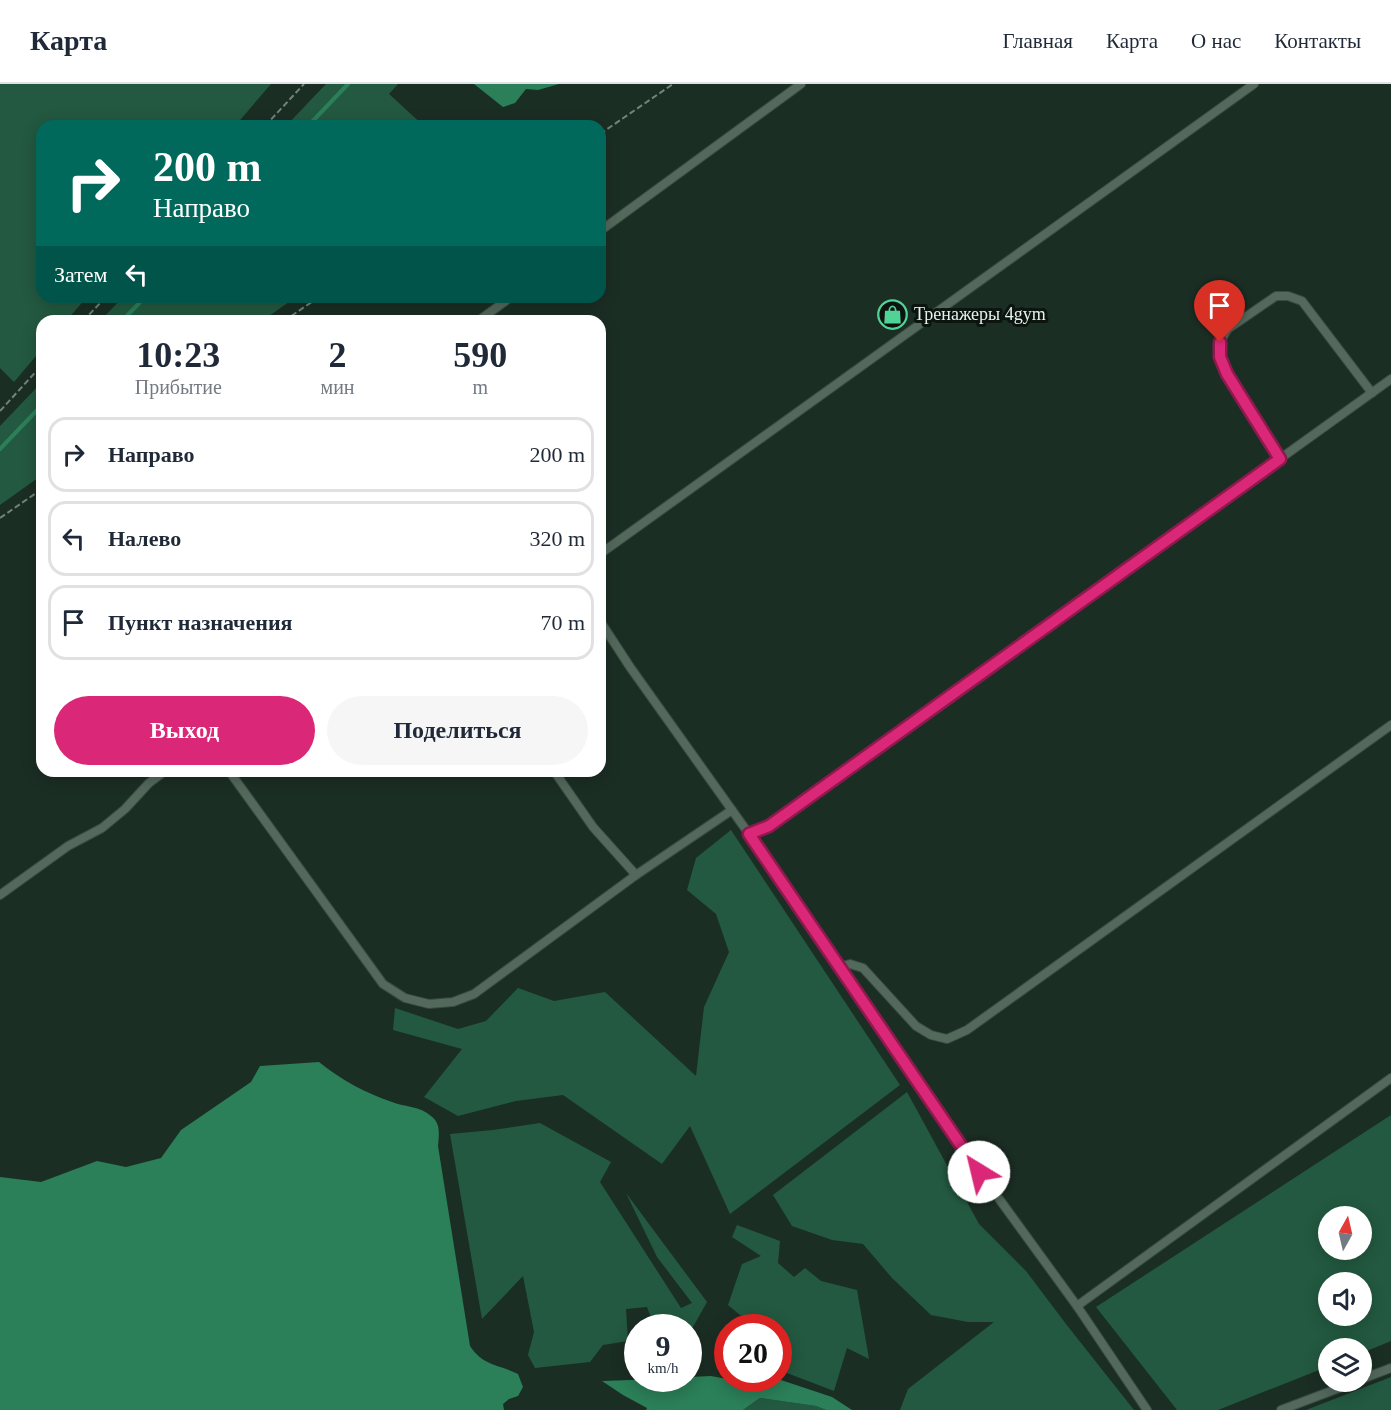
<!DOCTYPE html>
<html lang="ru">
<head>
<meta charset="utf-8">
<style>
	:root { --surface:#fff; --page:#f6f6f7; --text:#1f2937; --muted:#747a83; --line:#e0e1e3; --accent:#db2777 }
	body { margin:0; font-family:Georgia,serif; background:var(--page); color:var(--text); height:100vh; display:flex; flex-direction:column; font-size:22px; white-space:nowrap }
	* { box-sizing:border-box; margin:0 }
	p { font-size:20px; color:var(--muted) }
	.icon { flex:none; width:33px; height:33px; fill:none; stroke:currentColor; stroke-width:2; stroke-linecap:round; stroke-linejoin:round }
	.map { position:relative; flex:1; overflow:hidden }
	.drawer { position:absolute; left:36px; top:231px; width:570px; height:462px; display:flex; flex-direction:column; background:var(--surface); border-radius:18px; box-shadow:0 3px 15px #0003 }
	.drawer>* { flex:none }
	.hud { position:absolute; left:36px; top:36px; width:570px; height:183px; border-radius:18px; box-shadow:0 3px 15px #0003; background:#00695c; color:#fff; overflow:hidden }
	.needle { width:39px; rotate:8deg }
	.tools { position:absolute; left:1318px; top:1122px; display:grid; gap:12px }
	.tools a { display:grid; place-items:center; width:54px; height:54px; border-radius:50%; background:var(--surface); box-shadow:0 3px 15px #0003; font-size:30px }
	.speed { position:absolute; left:624px; top:1230px; display:flex; gap:12px; font-size:30px; font-weight:700; text-align:center }
	.speed>* { display:grid; place-content:center; width:78px; height:78px; border-radius:50%; background:var(--surface); box-shadow:0 3px 15px #0003; line-height:1 }
	.speed small { font-size:15px; font-weight:400 }
	.speed .limit { border:9px solid #d22; background:#fff; color:#111 }
	.pin { position:absolute; display:grid; place-items:center; width:51px; height:51px; color:#fff; margin:-62px -26px; border-radius:50% 50% 50% 0; rotate:-45deg; box-shadow:0 0 6px #0007 }
	.pin .icon { rotate:45deg }
	.me { position:absolute; width:66px; margin:-33px; rotate:324deg; stroke-linejoin:round; filter:drop-shadow(0 0 4px #0008) }
	.turn { display:flex; align-items:center; gap:21px; height:126px; padding:0 18px; font-size:27px }
	.turn .icon { width:78px; height:78px; stroke-width:2.5 }
	.turn b { display:block; font-size:42px; line-height:51px }
	.then { display:flex; align-items:center; height:57px; padding:0 18px; background:#0003; gap:12px; font-size:22px }
	.eta { display:flex; justify-content:space-evenly; align-items:center; height:102px; text-align:center }
	.eta b { font-size:36px; font-weight:800; line-height:42px }
	.button { display:flex; gap:12px; margin-top:auto; padding:12px 18px }
	.button a { flex:1; height:69px; border-radius:36px; background:var(--accent); color:#fff; font-size:24px; font-weight:800; line-height:69px; text-align:center }
	.button a+a { background:var(--page); color:var(--text) }
	ul { padding:0; list-style:none }
	li { display:flex; align-items:center; gap:18px; height:75px; margin:0 12px 9px; padding:0 6px; border:3px solid var(--line); border-radius:18px }
	li div { flex:1 }
	li b { display:block; font-size:22px }
	li em { font-style:normal }
	header { display:flex; align-items:center; gap:36px; box-sizing:border-box; height:84px; padding:0 30px; background:var(--surface); border-bottom:2px solid var(--line) }
	header strong { font-size:28px }
	nav { display:flex; gap:33px; margin-inline-start:auto; font-size:21px }
	.map>svg:first-child { display:block }
</style>
</head>
<body>
<header>
<strong>Карта</strong>
<nav><a>Главная</a><a>Карта</a><a>О нас</a><a>Контакты</a></nav>
</header>
<div class="map">
<svg width="1391" height="1326" viewBox="0 0 1391 1326">
	<rect width="100%" height="100%" fill="#1b2e24"/>
	<g fill="#235940" fill-rule="evenodd">
		<polygon points="0,0 271,0 235,42 42,42 42,213 87,213 66,237 42,237 42,265 14,298 0,284"/>
		<polygon points="326,0 398,0 389,10 424,42 286,42"/>
		<polygon points="123,213 296,213 262,237 100,237"/>
		<polygon points="42,298 42,391 0,421 0,342"/>
		<polygon points="731,746 900,1001 730,1130 690,1042 662,1080 563,1011 516,1017 458,1032 424,1013 462,965 393,946 395,924 458,945 486,937 518,904 554,917 605,908 696,992 704,923 729,868 716,830 687,806 696,774"/>
		<polygon points="907,1008 979,1140 1026,1187 1066,1240 1134,1326 900,1326 908,1305 994,1238 968,1238 931,1231 892,1194 863,1160 832,1156 792,1142 773,1111"/>
		<path d="M1391,1031V1257L1362,1269V1264H1329V1282L1218,1326H1177L1096,1223ZM1329,1132H1362V1166H1329ZM1329,1198H1362V1232H1329Z"/>
		<polygon points="540,1039 611,1078 600,1098 681,1224 692,1219 657,1173 626,1109 707,1218 689,1250 688,1244 678,1243 673,1236 651,1234 647,1223 626,1225 628,1257 603,1261 590,1278 535,1284 528,1271 534,1248 523,1192 482,1235 450,1050 493,1046"/>
		<polygon points="737,1141 780,1157 778,1179 794,1193 805,1184 821,1197 857,1206 869,1275 847,1264 834,1307 779,1286 778,1244 753,1243 752,1241 728,1221 742,1180 761,1172 732,1153"/>
		<polygon points="1391,1293 1391,1326 1306,1326"/>
		<polygon points="760,1314 816,1322 826,1326 743,1326"/>
	</g>
	<g fill="#2b7f59">
		<polygon points="474,0 559,0 538,6 526,5 515,19 503,23"/>
		<path d="M319,978C341,996 366,1009 392,1018C405,1023 420,1022 431,1032C441,1039 439,1051 438,1062L470,1262C483,1282 498,1280 518,1290L523,1303L518,1312L509,1315L503,1320L504,1326H0V1093L41,1098L97,1077L126,1083L161,1074L181,1046L251,998L260,982Z"/>
		<polygon points="711,1292 743,1298 749,1295 778,1295 832,1313 852,1326 826,1326 816,1322 760,1314 743,1326 646,1326 647,1324 623,1311 602,1297 688,1294 689,1293"/>
	</g>
	<g fill="none" stroke-linecap="round" stroke-linejoin="round">
		<g stroke="#2b7f59" stroke-width="4">
			<polyline points="308,42 348,0"/>
			<polyline points="122,237 145,213"/>
			<polyline points="0,365 42,321"/>
		</g>
		<defs>
			<g id="service">
				<polyline points="600,147 801,0"/>
				<polyline points="478,237 511,213"/>
				<polyline points="1280,375 1227,290 1220,273 1220,258 1228,245 1276,212 1288,212 1302,217 1372,309"/>
				<polyline points="600,470 1254,0"/>
				<polyline points="600,537 630,583 749,750 965,1068 1077,1222 1147,1326"/>
				<polyline points="229,687 383,900 405,914 429,920 453,918 474,910 636,791 732,726"/>
				<polyline points="554,687 593,743 636,791"/>
				<polyline points="749,750 769,742 1391,295"/>
				<polyline points="0,811 68,762 102,744 125,725 149,699 165,687"/>
				<polyline points="839,883 850,880 863,884 916,942 931,951 947,955 967,946 1391,641"/>
				<polyline points="1077,1222 1391,994"/>
				<polyline points="1362,1295 1391,1284"/>
				<polyline points="1281,1326 1355,1298"/>
			</g>
		</defs>
		<use href="#service" stroke="#3a4b42" stroke-width="10"/>
		<g stroke="#73837a" stroke-width="2" stroke-dasharray="6 3" stroke-linecap="butt">
			<polyline points="265,42 304,0"/>
			<polyline points="600,50 673,0"/>
			<polyline points="83,237 106,213"/>
			<polyline points="284,237 319,213"/>
			<polyline points="0,327 42,281"/>
			<polyline points="0,434 42,405"/>
		</g>
		<use href="#service" stroke="#53695c" stroke-width="8"/>
	</g>
	<g fill="none" stroke-linecap="round" stroke-linejoin="round">
		<defs>
			<polyline id="route" points="979,1088 749,750 769,742 1280,375 1227,290 1220,273 1220,258"/>
		</defs>
		<use href="#route" stroke="#8e194d" stroke-width="15"/>
		<use href="#route" stroke="#db2777" stroke-width="10"/>
	</g>
	<defs>
		<symbol id="shop-ring" viewBox="-11 -11 22 22"><circle r="9.5" fill="#0c1410" stroke="#51d398" stroke-width="1.5"/><path d="M-5-2.5h2.3a2.7 3.5 0 0 1 5.4 0H5L5.5 6h-11ZM-1.5-2.5h3a1.5 2.3 0 0 0-3 0Z" fill="#51d398"/></symbol>
	</defs>
	<g fill-rule="evenodd">
		<use href="#shop-ring" x="876" y="214" width="33" height="33"/>
	</g>
	<g text-anchor="middle" stroke-width="6" stroke-linejoin="round" paint-order="stroke">
		<g font-size="18" fill="#e6f2eb" stroke="#0c1410" text-anchor="start">
			<text x="914" y="236">Тренажеры 4gym</text>
		</g>
	</g>
</svg>
<div class="tools">
<a><svg class="needle" viewBox="-14 -14 28 28"><path d="M0-13l5 13h-10z" fill="#e53935"/><path d="M0 13l5-13h-10z" fill="#747a83"/></svg></a>
<a><svg class="icon" aria-label="sound" viewBox="0 0 24 24"><path d="M4 9h4l5-4v14l-5-4H4zM17 9q2 3 0 6"/></svg></a>
<a><svg class="icon" aria-label="layers" viewBox="0 0 24 24"><path d="M12 4l9 5-9 5-9-5zM3 14l9 5 9-5"/></svg></a>
</div>
<div class="speed"><div>9<small>km/h</small></div><div class="limit">20</div></div>
<div class="pin" style="left:1220px;top:258px;background:#d93025"><svg class="icon" aria-label="arrive" viewBox="0 0 24 24"><path d="M6 21V4h12l-3 4 3 4H6"/></svg></div>
<svg class="me" style="left:979px;top:1088px" viewBox="-20 -20 40 40"><circle r="19" fill="#fff"/><path d="M0-13L10 11 0 6-10 11z" fill="#db2777"/></svg>
<div class="hud">
<div class="turn"><svg class="icon" aria-label="right" viewBox="0 0 24 24"><path d="M7 20v-9h11M14 6l5 5-5 5"/></svg><div><b>200 m</b>Направо</div></div>
<div class="then">Затем<svg class="icon" aria-label="left" viewBox="0 0 24 24"><path d="M17 20v-9H6M10 6l-5 5 5 5"/></svg></div>
</div>
<section class="drawer">
<div class="eta">
<div><b>10:23</b><p>Прибытие</p></div>
<div><b>2</b><p>мин</p></div>
<div><b>590</b><p>m</p></div>
</div>
<ul>
<li><svg class="icon" aria-label="right" viewBox="0 0 24 24"><path d="M7 20v-9h11M14 6l5 5-5 5"/></svg><div><b>Направо</b></div><em>200 m</em></li>
<li><svg class="icon" aria-label="left" viewBox="0 0 24 24"><path d="M17 20v-9H6M10 6l-5 5 5 5"/></svg><div><b>Налево</b></div><em>320 m</em></li>
<li><svg class="icon" aria-label="arrive" viewBox="0 0 24 24"><path d="M6 21V4h12l-3 4 3 4H6"/></svg><div><b>Пункт назначения</b></div><em>70 m</em></li>
</ul>
<div class="button"><a>Выход</a><a>Поделиться</a></div>
</section>
</div>
</body>
</html>
